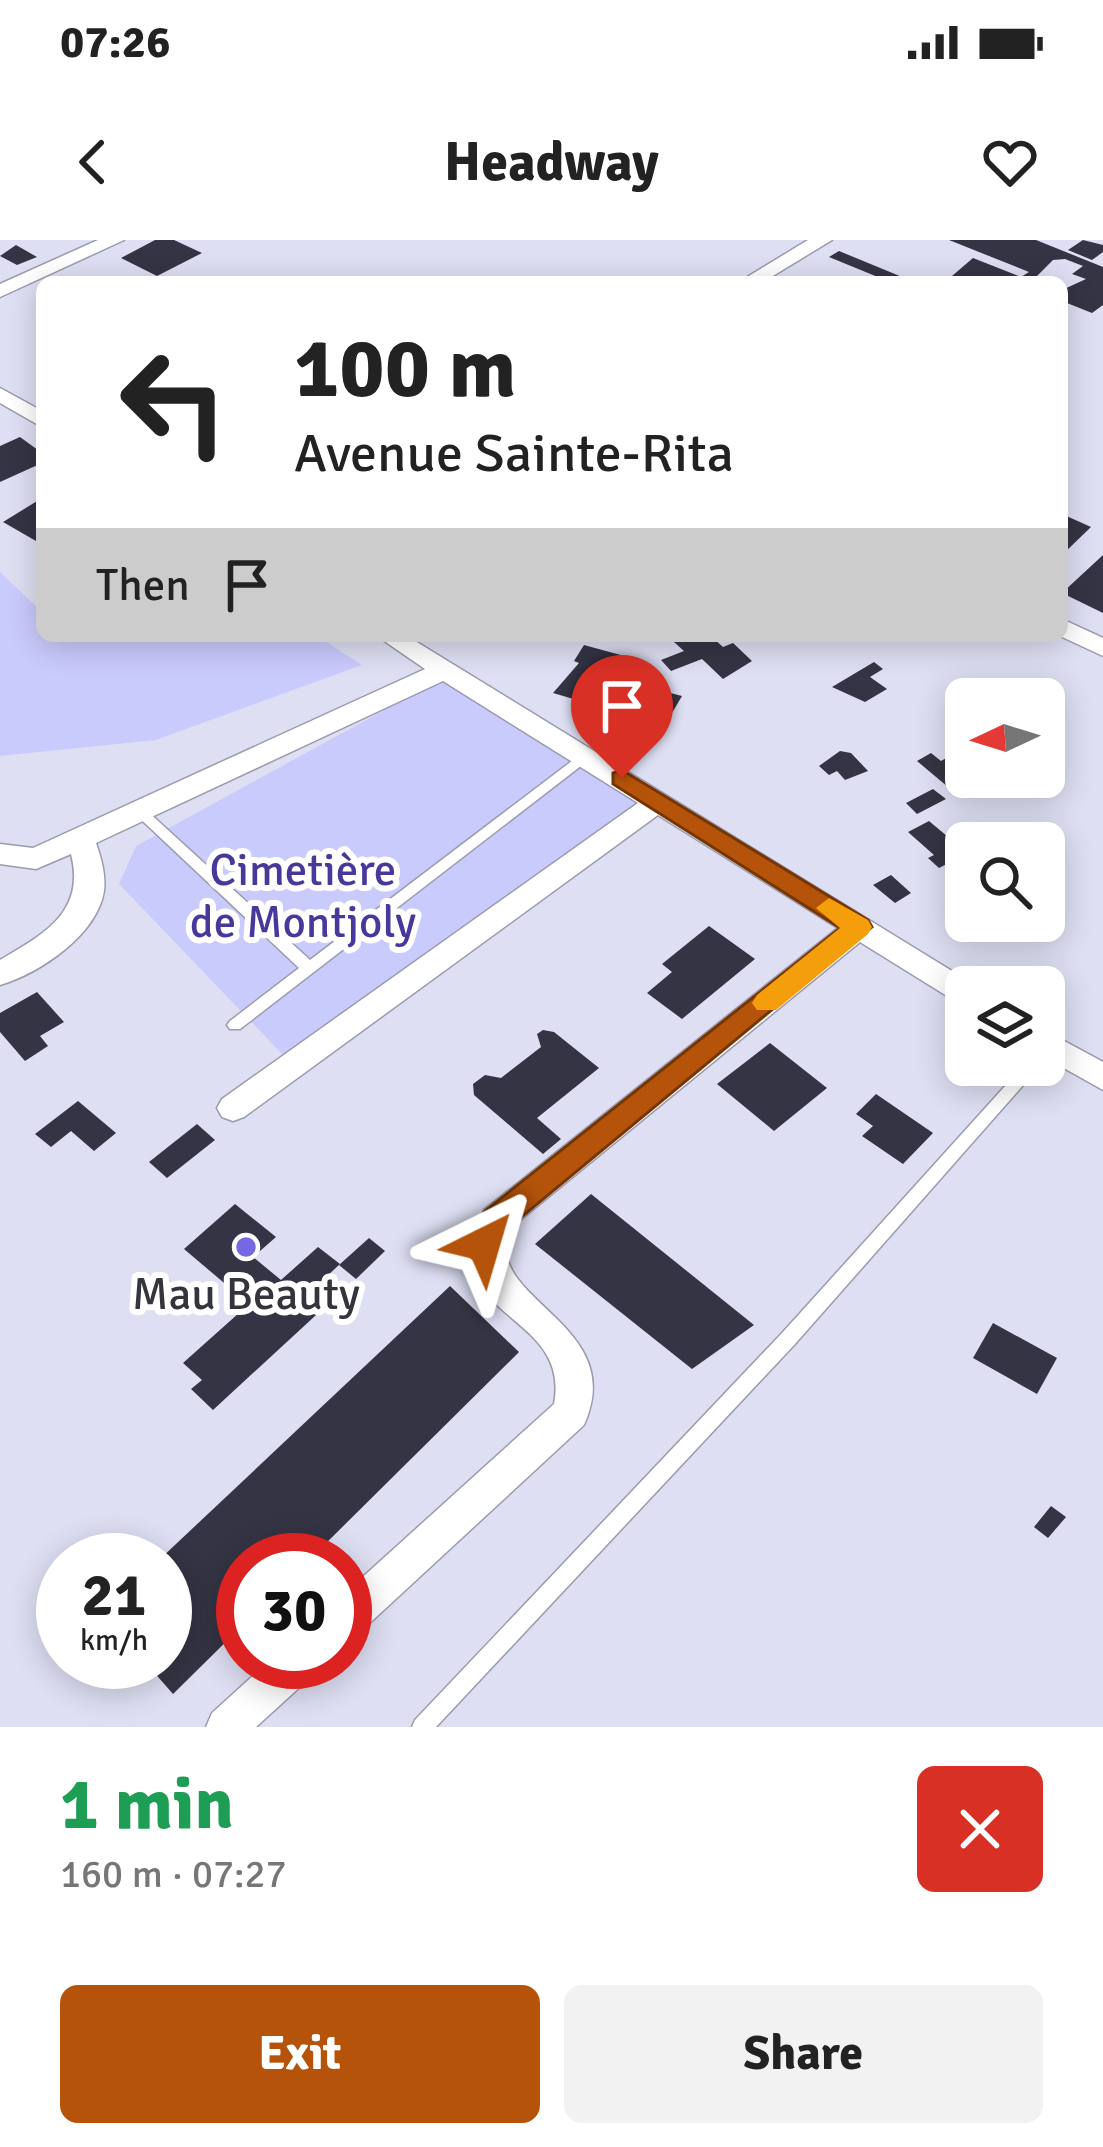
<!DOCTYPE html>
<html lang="en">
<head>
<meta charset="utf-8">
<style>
	:root { --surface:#fff; --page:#f2f2f2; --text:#222; --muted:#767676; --accent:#b45309 }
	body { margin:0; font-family:Signika,sans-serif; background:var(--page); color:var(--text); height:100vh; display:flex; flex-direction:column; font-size:45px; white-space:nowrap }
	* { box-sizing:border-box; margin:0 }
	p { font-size:39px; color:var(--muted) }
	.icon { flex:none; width:66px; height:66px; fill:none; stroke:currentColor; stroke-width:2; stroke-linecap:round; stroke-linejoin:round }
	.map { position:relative; height:1487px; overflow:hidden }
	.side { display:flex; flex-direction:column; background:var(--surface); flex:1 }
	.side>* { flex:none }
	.guide { position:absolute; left:36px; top:36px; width:1032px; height:366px; border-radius:18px; box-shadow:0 6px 30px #0003; background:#fff; color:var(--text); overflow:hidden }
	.needle { width:78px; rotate:266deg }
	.buttons { position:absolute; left:945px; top:438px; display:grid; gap:24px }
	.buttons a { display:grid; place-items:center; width:120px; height:120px; border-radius:18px; background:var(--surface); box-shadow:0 6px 30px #0003; font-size:60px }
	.speed { position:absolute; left:36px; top:1293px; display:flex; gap:24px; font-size:60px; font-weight:700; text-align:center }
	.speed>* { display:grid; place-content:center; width:156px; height:156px; border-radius:50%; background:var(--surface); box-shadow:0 6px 30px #0003; line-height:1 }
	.speed small { font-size:30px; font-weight:400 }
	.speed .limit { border:18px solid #d22; background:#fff; color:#111 }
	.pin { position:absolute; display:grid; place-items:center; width:102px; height:102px; color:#fff; margin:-123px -51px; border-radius:50% 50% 50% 0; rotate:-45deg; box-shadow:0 0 12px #0007 }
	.pin .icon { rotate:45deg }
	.me { position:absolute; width:132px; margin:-66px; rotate:40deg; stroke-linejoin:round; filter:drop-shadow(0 0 9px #0008) }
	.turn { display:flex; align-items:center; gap:42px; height:252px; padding:0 60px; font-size:54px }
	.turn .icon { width:156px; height:156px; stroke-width:2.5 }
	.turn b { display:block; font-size:84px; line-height:102px }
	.then { display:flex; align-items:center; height:114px; padding:0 60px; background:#0003; gap:24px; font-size:45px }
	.round { display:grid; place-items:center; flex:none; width:126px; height:126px; border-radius:18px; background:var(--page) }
	.summary { display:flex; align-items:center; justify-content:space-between; height:204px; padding:0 60px }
	h1 { font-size:72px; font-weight:700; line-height:90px; color:#1e9e55 }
	.primary-button { display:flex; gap:24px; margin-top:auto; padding:24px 60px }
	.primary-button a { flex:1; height:138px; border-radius:18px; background:var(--accent); color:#fff; font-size:48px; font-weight:700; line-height:138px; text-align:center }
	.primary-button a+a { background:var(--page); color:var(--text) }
	.status { display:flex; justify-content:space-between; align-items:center; height:84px; padding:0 60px; background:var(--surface); direction:ltr }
	.status svg { height:33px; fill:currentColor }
	header { display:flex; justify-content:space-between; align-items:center; height:156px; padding:0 60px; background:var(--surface); font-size:54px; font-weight:700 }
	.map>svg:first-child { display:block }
</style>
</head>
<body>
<div class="status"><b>07:26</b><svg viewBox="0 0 49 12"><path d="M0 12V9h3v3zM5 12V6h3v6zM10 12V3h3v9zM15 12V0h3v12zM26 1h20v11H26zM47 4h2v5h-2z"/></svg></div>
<header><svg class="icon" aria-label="back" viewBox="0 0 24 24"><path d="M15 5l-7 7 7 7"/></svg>Headway<svg class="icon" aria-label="heart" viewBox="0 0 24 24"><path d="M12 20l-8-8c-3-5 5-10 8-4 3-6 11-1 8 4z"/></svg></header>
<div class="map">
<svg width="1103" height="1487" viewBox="0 0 1103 1487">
	<rect width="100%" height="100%" fill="#dedff3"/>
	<g fill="#cacbfd">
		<polygon points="0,332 42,372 42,396 317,396 362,425 156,500 0,516"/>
		<polygon points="441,439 650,566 284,816 119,644 136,606"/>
	</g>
	<g fill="#343444">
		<polygon points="155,0 174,0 202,13 157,36 121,18"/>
		<polygon points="949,0 1036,0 1103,27 1103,65 1092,73 1062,61 1062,50 1086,39 1072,34 1083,26 1065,19 1053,20 1031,42 945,42 973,18 1021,37 1029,32"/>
		<polygon points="1083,0 1103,5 1103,12 1092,20 1068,10"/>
		<polygon points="16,5 37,17 17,25 0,16"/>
		<polygon points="839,11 907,39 890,42 829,17"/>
		<polygon points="20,197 42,213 42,223 0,242 0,206"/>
		<polygon points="42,258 42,298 36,301 3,282"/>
		<polygon points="1062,274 1091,287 1062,315"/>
		<polygon points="1103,315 1103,373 1062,353"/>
		<polygon points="699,396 712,397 723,407 733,403 752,421 723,439 702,419 671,431 661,420 684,411 674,402"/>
		<polygon points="584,405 628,417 609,439 637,446 622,471 580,456 577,460 553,453 579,423 574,421"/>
		<polygon points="874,422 883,429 870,437 887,449 865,462 832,447"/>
		<polygon points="659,450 682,456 666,483 643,477"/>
		<polygon points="840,511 851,513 868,531 845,540 837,531 829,535 819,526"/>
		<polygon points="931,513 941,521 948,517 966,537 976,540 961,548 956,543 948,547 917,521"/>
		<polygon points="933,549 946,559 917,574 906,563"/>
		<polygon points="929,581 966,612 966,614 939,628 928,618 934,615 908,592"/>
		<polygon points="891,635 911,653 895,663 873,645"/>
		<polygon points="709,686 755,719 682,779 647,753 672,732 662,724"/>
		<polygon points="37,752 64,782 40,796 48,806 25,821 0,792 0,773"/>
		<polygon points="543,790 554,792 599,828 537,878 561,899 543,914 474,855 473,844 485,835 501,838 541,807 537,794"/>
		<polygon points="770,803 827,848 774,891 717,844"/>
		<polygon points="876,854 933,893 903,924 862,896 873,886 856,874"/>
		<polygon points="78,861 116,893 94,911 71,891 51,907 35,894"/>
		<polygon points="197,884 215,900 167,938 149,922"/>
		<polygon points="591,954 754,1085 692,1129 535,1004"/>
		<polygon points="235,964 276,997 253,1017 281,1040 318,1007 340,1024 325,1038 341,1052 213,1170 191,1149 202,1140 183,1123 249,1064 184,1009"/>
		<polygon points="369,998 385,1011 356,1039 339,1025"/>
		<polygon points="450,1046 519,1112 309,1320 243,1320 243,1385 173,1454 145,1422 165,1422 165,1320 159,1320"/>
		<polygon points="993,1083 1057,1118 1037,1154 973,1118"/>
		<polygon points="1051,1266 1066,1277 1048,1298 1034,1287"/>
	</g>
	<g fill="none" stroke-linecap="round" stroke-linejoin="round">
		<defs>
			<g id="service">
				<polygon points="585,511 592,516 590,519 240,789 230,789 227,785 230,781 299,728 133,572 135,569 145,569 310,720"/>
				<polygon points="1024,825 1041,825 795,1104 436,1487 412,1487 415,1480 783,1092"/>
			</g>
			<g id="minor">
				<polygon points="98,0 124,0 0,57 0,44"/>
				<polygon points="808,0 832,0 763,42 739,42"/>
				<polygon points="0,148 42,171 42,187 0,163"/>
				<polygon points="1062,379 1103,398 1103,416 1060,396"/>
				<path d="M377,396H407L978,747H966V765L955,761L860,702L509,989C481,1061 630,1082 584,1185L359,1393L345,1399V1353L554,1164C572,1070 431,1080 484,970L838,688L658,575L244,877L233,881L222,877L217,868L222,859L638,563L443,441L96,603C101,618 106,634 104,651C97,695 40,733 0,745V720C44,694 86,672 71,614L36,629L0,624V604L33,608L425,429Z"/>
				<polygon points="1044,790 1103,822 1103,850 1044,817"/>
				<polygon points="268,1422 318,1422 312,1436 256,1487 206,1487 212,1473"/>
			</g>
		</defs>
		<use href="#service" stroke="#9b9bae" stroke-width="3"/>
		<use href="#minor" stroke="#9b9bae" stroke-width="3"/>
		<use href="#service" fill="#fff" fill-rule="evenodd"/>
		<use href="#minor" fill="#fff" fill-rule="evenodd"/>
	</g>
	<polygon fill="#b45309" stroke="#753606" stroke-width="3" points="622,530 868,680 872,687 507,989 495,1013 484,1017 473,1013 469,1004 485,971 840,688 613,544 613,533"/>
	<polygon fill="#f59e0b" points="829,658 868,680 872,687 868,694 776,770 757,770 752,763 757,755 840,688 816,668"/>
	<circle fill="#7668e3" stroke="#fff" stroke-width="4.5" cx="246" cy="1007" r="12"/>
	<g text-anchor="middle" stroke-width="12" stroke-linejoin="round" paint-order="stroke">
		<g font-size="45" fill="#47389c" stroke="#fff">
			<text x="303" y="645">Cimetière<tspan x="303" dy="52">de Montjoly</tspan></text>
		</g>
		<g font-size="45" fill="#34343c" stroke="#fff">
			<text x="246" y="1069">Mau Beauty</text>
		</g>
	</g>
</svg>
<div class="buttons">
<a><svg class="needle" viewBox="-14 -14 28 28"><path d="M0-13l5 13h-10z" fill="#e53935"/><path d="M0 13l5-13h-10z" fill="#767676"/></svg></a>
<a><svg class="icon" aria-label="search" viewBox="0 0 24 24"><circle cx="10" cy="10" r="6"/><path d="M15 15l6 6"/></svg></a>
<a><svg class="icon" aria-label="layers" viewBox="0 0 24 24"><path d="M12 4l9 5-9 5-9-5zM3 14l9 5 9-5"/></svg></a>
</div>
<div class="speed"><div>21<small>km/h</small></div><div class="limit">30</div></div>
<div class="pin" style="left:622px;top:538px;background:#d93025"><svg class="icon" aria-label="arrive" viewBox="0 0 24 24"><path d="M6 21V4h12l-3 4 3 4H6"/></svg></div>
<svg class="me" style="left:484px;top:1004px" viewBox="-20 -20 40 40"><path d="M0-17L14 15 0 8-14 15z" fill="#b45309" stroke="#fff" stroke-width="4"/></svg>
<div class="guide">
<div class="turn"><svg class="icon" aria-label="left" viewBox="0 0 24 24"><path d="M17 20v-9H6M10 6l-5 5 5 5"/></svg><div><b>100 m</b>Avenue Sainte-Rita</div></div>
<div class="then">Then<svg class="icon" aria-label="arrive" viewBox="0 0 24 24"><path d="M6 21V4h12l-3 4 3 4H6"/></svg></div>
</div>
</div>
<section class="side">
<div class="summary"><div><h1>1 min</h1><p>160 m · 07:27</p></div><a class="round" style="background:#d93025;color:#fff"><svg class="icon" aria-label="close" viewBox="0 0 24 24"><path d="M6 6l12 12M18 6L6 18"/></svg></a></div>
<div class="primary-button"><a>Exit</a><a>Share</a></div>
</section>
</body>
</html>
